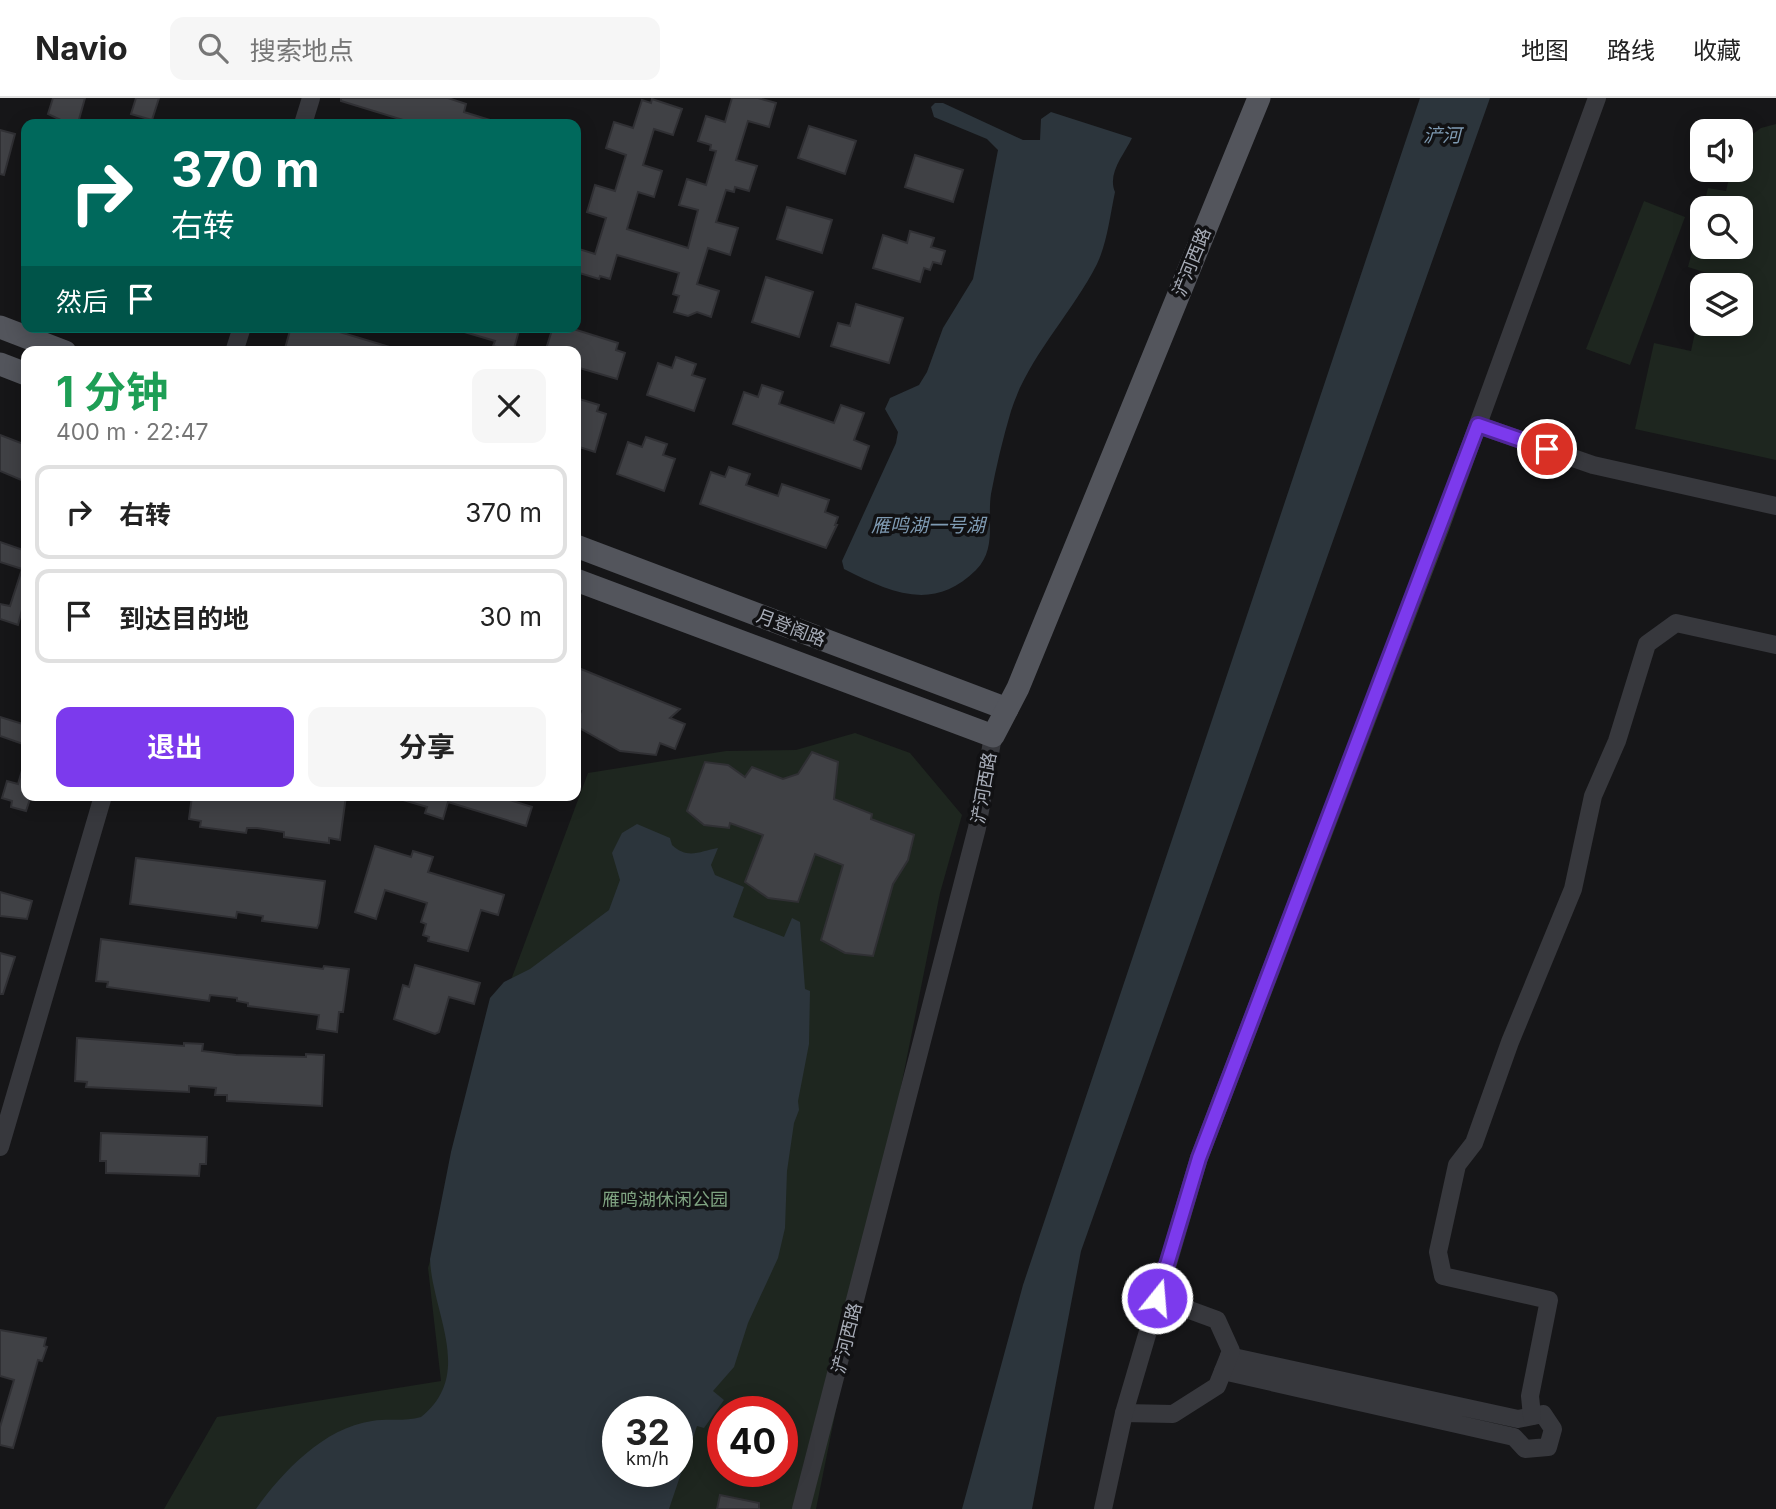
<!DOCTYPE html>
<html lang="zh">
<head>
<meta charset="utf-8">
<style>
	:root { --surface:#fff; --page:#f6f6f6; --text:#222; --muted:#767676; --line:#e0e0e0; --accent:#7c3aed }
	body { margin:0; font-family:Inter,"Noto Sans SC",sans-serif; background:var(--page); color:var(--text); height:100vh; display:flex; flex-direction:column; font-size:26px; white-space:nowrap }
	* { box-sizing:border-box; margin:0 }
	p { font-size:23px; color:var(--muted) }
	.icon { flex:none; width:38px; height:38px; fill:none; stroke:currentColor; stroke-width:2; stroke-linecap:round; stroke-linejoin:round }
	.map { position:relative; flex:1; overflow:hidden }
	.drawer { position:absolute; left:21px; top:248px; width:560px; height:455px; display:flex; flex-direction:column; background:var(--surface); border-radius:14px; box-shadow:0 4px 18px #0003 }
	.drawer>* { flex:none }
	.guide { position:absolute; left:21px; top:21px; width:560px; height:214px; border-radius:14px; box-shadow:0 4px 18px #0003; background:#00695c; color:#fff; overflow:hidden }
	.tools { position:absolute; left:1690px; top:21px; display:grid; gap:14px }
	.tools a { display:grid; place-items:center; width:63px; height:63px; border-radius:14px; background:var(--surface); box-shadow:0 4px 18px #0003; font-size:35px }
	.speed { position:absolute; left:602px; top:1298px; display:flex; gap:14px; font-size:35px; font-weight:700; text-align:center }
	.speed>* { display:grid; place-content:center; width:91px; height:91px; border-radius:50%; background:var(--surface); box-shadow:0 4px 18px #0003; line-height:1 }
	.speed small { font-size:18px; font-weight:400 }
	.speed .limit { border:10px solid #d22; background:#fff; color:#111 }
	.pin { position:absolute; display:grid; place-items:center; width:60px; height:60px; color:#fff; margin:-30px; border:4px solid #fff; border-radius:50%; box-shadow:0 2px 7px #0007 }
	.me { position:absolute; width:77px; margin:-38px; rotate:17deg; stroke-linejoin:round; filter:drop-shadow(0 0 5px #0008) }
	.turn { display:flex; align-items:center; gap:24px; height:147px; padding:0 35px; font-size:32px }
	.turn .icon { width:91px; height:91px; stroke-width:2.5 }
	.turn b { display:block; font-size:49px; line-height:60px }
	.then { display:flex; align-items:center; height:66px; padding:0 35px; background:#0003; gap:14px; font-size:26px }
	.round { display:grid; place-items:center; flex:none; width:74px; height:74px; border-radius:14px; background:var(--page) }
	.headline { display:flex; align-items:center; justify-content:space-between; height:119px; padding:0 35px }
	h1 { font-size:42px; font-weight:700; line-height:52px; color:#1e9e55 }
	.primary-button { display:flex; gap:14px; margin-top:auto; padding:14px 35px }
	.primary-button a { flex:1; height:80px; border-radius:14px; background:var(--accent); color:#fff; font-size:28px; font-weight:700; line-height:80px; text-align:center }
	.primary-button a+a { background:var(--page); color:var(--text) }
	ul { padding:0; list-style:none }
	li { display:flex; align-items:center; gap:21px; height:94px; margin:0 14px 10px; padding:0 21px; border:4px solid var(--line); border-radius:14px }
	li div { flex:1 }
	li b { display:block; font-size:26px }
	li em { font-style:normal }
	header { display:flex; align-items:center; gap:42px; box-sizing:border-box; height:98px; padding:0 35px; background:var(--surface); border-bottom:2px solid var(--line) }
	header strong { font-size:33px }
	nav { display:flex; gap:38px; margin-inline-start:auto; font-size:24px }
	.search { width:490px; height:63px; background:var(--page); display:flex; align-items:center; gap:18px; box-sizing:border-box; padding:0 24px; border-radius:14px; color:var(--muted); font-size:26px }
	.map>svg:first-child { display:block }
</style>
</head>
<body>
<header>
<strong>Navio</strong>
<div class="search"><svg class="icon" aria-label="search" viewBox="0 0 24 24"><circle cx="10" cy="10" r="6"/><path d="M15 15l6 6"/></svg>搜索地点</div>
<nav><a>地图</a><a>路线</a><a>收藏</a></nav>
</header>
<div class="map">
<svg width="1776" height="1411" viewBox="0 0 1776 1411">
	<rect width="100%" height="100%" fill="#161618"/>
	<g fill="#1e261f" fill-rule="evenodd">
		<polygon points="1776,26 1776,362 1635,331 1654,245 1691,253 1703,198 1703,226 1741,226 1741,187 1705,187 1707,175 1688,169 1703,112 1703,149 1741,149 1741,110 1703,110 1708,90 1726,93 1731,72 1741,72 1741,45 1761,30"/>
		<polygon points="1644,103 1685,119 1630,267 1586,251"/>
		<path d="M855,635L910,655L962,717L940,795L816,1411H164L217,1319L441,1283L428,1170L505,898L588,675L726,653L796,652ZM618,1314H677V1374H618ZM723,1314H782V1374H723Z"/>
	</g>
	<g fill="#2c353c" fill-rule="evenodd">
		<polygon points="1420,0 1490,0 1081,1153 1032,1411 962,1411 1023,1187"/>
		<path d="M935,5H943L1023,42H1040L1041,21L1051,14L1132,40C1124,57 1107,75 1115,94C1110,118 1107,145 1097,166C1071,217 1028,259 1011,313C1003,340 996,369 991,396C987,422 997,451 976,472C933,515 890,494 844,471L842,463L896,345L898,334L885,311L890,300L919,287L927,274L943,230L973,181L998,52L987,41L934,19L931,9Z"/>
		<path d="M637,726L670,740L672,747C688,762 700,753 718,750L711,767L715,777L744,789L733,819L784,839L792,820L800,824L805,891L810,893L809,946L798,1003L799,1012L794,1025L787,1073L785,1130L778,1160L748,1225L734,1269L713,1293L724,1302L704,1330L697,1328L669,1411H256C283,1373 324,1330 372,1323C389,1320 404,1324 421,1319C475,1276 432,1215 430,1161L451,1054L490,900L504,884L530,871L609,812L620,782L612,755L622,735ZM618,1314H677V1374H618Z"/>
	</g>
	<g fill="#404145" stroke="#303034" stroke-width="2">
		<polygon points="53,0 85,0 78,25 70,23 69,26 48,16"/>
		<polygon points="136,0 159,0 152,22 131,16"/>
		<polygon points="341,0 448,0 466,6 464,14 493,23 492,26 416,26 341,3"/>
		<polygon points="732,0 758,0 776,5 769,29 748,23 736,62 757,68 749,93 735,89 734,94 726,92 716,124 738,130 730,157 708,150 697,186 719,193 711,219 697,214 688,218 674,214 679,198 673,196 679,175 617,157 610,181 600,178 599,181 576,174 576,150 595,156 606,120 587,114 595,87 615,93 626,57 606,50 614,24 633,30 642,2 651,5 652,1 682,11 673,37 654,31 643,67 662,73 654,99 638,94 627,131 688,150 698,112 679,107 687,81 706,87 716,53 710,52 711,47 698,43 706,18 725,24"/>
		<polygon points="809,28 856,43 845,76 798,60"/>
		<polygon points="0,32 15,36 4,77 0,76"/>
		<polygon points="915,57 963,72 953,104 905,89"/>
		<polygon points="787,109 832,122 822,155 777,141"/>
		<polygon points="910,133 934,140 931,149 945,153 941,166 933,164 930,172 924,170 920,184 873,170 883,137 907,145"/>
		<polygon points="766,179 813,194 799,239 752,224"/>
		<polygon points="856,206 903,220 889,265 831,248 838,225 850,228"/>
		<polygon points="291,229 323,229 393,250 393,254 284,254"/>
		<polygon points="462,229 520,229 513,254 493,248 495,243 461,233"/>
		<polygon points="553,229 567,229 618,245 616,252 625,255 617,281 576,269 576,254 545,254"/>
		<polygon points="676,259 696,266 692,277 705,281 694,313 647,297 658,265 672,270"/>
		<polygon points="762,287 783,294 779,306 834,325 841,307 864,315 854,342 869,348 861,371 733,326 744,294 758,299"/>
		<polygon points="576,300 599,307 597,313 606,316 595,354 576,348"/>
		<polygon points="0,337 26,347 26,384 0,373"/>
		<polygon points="646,339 667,346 663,357 675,361 664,393 617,376 628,344 642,349"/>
		<polygon points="729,369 750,376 746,387 778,398 782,386 829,402 825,414 838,419 835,427 837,427 826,450 700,406 711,374 725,379"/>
		<polygon points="0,444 26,453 26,509 23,508 18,527 0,521 0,506 10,508 22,471 0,464"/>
		<polygon points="576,569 680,611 670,620 685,626 675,651 660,645 656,657 620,653 576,628 581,613 576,611"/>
		<polygon points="0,619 26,627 26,647 0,638"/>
		<polygon points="812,654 838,664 834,701 872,716 871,721 914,737 908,762 893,786 873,858 845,855 821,842 843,767 815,756 798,804 768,800 745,784 763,737 730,725 729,730 704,727 687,713 705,664 728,667 745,679 752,669 783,681 798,676"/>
		<polygon points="23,669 26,670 26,698 31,698 26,713 11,709 12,703 2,700 7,683 18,686"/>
		<polygon points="192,698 346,698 340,742 329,740 329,745 284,739 284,734 257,730 247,730 246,735 200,729 201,723 189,721"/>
		<polygon points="403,698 497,698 532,709 526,728 448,704 443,721 425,715 427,709 403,702"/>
		<polygon points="375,748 411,759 413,753 433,759 428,774 504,797 498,817 481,812 468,853 428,843 429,839 423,837 426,826 421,824 427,805 385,792 376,821 355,814"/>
		<polygon points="136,760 325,783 319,825 317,830 262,823 263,818 237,814 236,820 130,806"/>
		<polygon points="0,794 32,803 27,821 0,818"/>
		<polygon points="101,841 323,871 324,868 349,871 343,914 339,914 337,934 317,931 319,917 248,908 248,905 237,903 237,900 210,897 209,903 107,889 108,884 96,883"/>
		<polygon points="0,855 15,859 3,896 0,896"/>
		<polygon points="415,867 480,885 474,906 449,899 439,934 435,936 394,921 403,887 409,889"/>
		<polygon points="77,940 184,948 184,945 203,946 202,953 236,957 306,959 306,956 324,957 322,1008 227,1003 227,997 215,997 216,990 189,988 189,994 86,989 87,984 75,983"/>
		<polygon points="101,1035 207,1039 206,1066 200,1066 199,1078 106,1075 106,1063 100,1063"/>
		<polygon points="0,1232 46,1240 44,1248 47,1249 42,1263 38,1262 13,1350 0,1347 0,1329 14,1282 0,1278"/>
		<polygon points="720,1397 759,1405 759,1411 717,1411"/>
	</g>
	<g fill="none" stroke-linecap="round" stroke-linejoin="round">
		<g stroke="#37383d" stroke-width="18">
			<polyline points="303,26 311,0"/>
			<polyline points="234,254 242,229"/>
			<polyline points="1478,327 1593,367 1776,408"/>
			<polyline points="0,1049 103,698"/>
			<polyline points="1223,1273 1514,1339 1525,1351 1548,1349 1553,1331 1543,1316 1518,1321 1229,1258"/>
			<polyline points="1124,1315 1173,1316 1217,1288 1231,1253 1217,1222 1157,1200"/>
			<polyline points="1532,1318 1530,1298 1549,1202 1443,1178 1438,1154 1457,1067 1474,1045 1510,944 1573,791 1593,698 1617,643 1647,546 1676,525 1776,547"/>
			<polyline points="801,1411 977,730 993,638"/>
			<polyline points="1103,1411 1124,1315 1199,1060 1442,425 1597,0"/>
		</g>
		<g stroke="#53555c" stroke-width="23">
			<polyline points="0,229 65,254"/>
			<polyline points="0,266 26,276"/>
			<polyline points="576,448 1007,611"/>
			<polyline points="576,482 993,638 1018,590 1259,0"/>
		</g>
	</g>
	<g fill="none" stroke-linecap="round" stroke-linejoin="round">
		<defs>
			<polyline id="route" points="1157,1200 1199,1060 1478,327 1547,351"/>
		</defs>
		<use href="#route" stroke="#51269a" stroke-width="18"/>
		<use href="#route" stroke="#7c3aed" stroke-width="12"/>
	</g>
	<g text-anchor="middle" stroke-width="7" stroke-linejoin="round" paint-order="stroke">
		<g font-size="18" fill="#a8adb8" stroke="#111113">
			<text transform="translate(1192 164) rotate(-68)" y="6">浐河西路</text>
			<text transform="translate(791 530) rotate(21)" y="6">月登阁路</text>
			<text transform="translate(984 690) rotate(-80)" y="6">浐河西路</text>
			<text transform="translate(847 1240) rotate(-76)" y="6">浐河西路</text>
		</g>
		<g font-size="18" fill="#7fa381" stroke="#111113">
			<text x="665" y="1108">雁鸣湖休闲公园</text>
		</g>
		<g font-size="19" font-style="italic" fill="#7f9bb3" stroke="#111113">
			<text x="1442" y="44">浐河</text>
			<text x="928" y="434">雁鸣湖一号湖</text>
		</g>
	</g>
</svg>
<div class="tools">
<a><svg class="icon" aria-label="sound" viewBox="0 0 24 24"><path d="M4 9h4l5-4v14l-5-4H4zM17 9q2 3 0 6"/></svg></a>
<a><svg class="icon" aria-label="search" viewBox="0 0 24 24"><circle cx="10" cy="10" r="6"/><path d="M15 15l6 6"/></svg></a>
<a><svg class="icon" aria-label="layers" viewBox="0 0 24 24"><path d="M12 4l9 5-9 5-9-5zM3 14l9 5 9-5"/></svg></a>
</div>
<div class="speed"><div>32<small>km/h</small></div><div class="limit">40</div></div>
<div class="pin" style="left:1547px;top:351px;background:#d93025"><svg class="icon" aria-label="arrive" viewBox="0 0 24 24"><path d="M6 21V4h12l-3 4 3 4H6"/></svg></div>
<svg class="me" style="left:1157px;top:1200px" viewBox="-20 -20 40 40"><circle r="17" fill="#7c3aed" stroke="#fff" stroke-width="3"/><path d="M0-11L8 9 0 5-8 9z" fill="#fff"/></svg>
<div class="guide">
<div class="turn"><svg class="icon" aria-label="right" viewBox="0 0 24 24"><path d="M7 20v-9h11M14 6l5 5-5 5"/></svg><div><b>370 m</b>右转</div></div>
<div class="then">然后<svg class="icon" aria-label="arrive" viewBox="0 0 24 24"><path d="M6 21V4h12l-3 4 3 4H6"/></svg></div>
</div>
<section class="drawer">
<div class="headline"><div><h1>1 分钟</h1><p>400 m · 22:47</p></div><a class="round"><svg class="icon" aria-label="close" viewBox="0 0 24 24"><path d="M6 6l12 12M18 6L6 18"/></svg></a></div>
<ul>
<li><svg class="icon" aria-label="right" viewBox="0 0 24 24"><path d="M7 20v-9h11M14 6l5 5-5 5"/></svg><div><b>右转</b></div><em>370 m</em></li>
<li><svg class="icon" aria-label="arrive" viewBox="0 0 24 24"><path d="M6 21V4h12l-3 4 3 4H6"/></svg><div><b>到达目的地</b></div><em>30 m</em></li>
</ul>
<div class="primary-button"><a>退出</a><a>分享</a></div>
</section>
</div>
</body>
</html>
